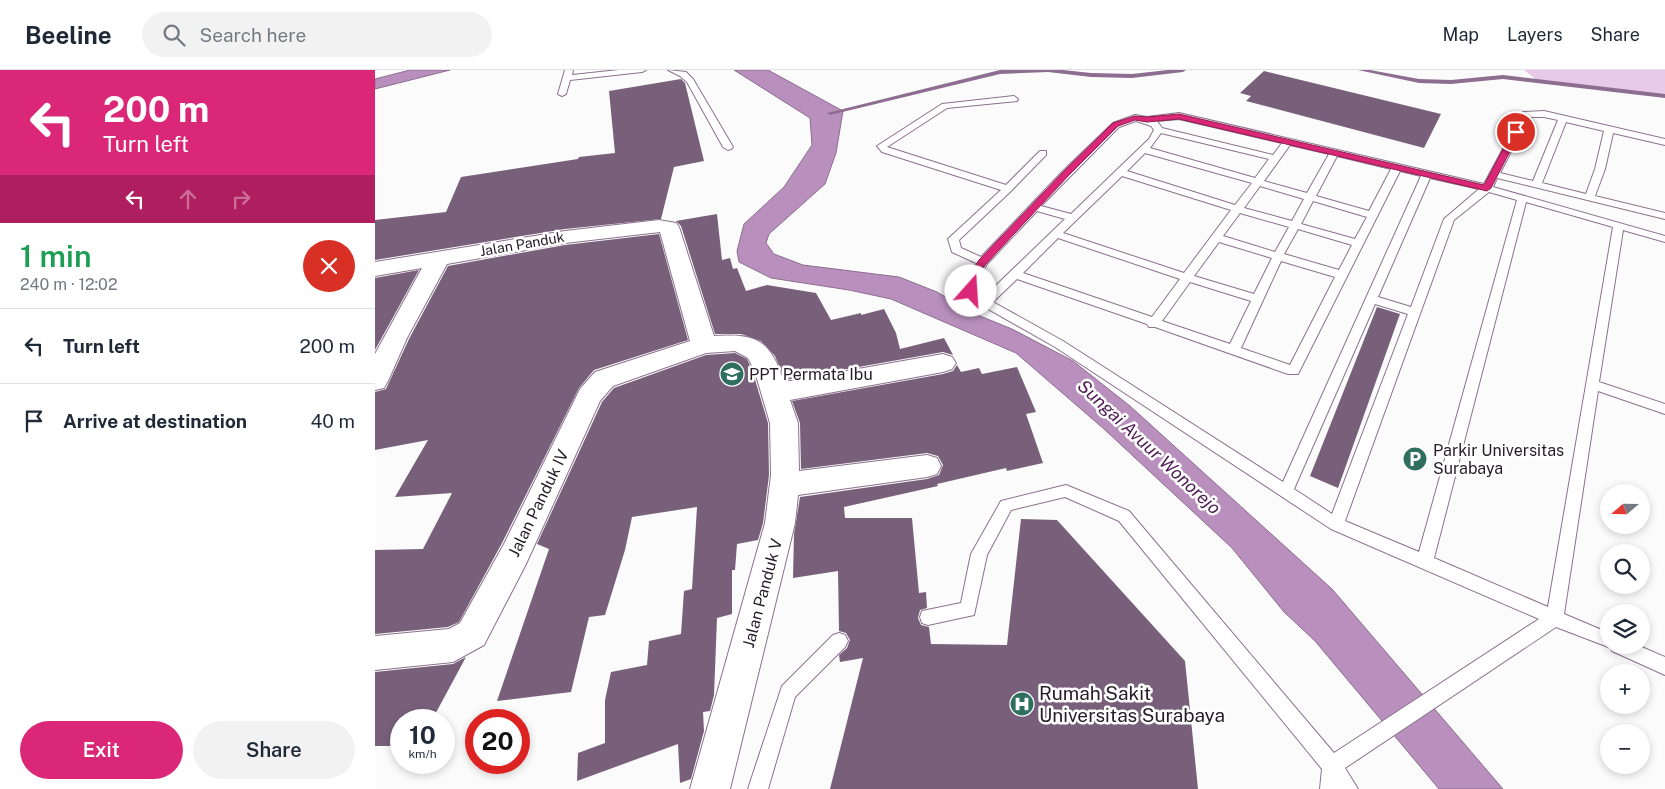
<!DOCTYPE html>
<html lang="en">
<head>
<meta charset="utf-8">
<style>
	:root { --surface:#fff; --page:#f2f2f3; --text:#1f2937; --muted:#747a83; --line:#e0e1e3; --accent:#db2777 }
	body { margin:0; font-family:"Public Sans",sans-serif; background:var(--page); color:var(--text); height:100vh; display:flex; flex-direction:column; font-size:19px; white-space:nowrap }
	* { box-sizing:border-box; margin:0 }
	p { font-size:16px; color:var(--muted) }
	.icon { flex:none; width:28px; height:28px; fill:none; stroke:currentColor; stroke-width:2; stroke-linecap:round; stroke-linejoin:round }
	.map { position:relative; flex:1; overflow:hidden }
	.sheet { display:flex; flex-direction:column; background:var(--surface); width:375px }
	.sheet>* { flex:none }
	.hud { background:#db2777; color:#fff; overflow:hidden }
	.needle { width:32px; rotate:250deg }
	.controls { position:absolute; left:1225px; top:414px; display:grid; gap:10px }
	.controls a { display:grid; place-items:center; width:50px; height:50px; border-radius:50%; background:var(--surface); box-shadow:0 2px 8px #0003; font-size:25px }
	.speed { position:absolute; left:15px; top:639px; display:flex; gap:10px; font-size:25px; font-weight:700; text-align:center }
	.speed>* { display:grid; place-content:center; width:65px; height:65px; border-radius:50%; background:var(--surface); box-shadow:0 2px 8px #0003; line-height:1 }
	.speed small { font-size:12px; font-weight:400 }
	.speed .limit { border:8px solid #d22; background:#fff; color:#111 }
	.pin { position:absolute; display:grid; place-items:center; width:42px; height:42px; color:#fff; margin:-21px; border:2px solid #fff; border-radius:50%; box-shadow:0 1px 5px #0007 }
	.me { position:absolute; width:55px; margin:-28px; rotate:19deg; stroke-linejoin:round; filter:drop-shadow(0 0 4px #0008) }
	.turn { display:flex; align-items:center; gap:18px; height:105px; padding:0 20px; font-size:22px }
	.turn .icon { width:65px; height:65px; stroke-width:2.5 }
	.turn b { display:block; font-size:35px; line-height:42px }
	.lanes { display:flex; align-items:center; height:48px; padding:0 20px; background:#0003; justify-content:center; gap:25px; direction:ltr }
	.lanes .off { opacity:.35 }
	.round { display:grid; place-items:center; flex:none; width:52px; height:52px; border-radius:26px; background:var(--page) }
	.overview { display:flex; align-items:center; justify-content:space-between; height:85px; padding:0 20px }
	h1 { font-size:30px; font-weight:600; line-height:38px; color:#1e9e55 }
	.primary-button { display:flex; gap:10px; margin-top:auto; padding:10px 20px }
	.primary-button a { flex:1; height:58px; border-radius:30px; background:var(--accent); color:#fff; font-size:20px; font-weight:600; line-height:58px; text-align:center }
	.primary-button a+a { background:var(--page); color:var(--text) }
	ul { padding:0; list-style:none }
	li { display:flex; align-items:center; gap:15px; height:75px; padding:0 20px; border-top:1px solid var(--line) }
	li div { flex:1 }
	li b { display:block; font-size:19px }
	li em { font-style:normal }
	header { display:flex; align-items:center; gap:30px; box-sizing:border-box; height:70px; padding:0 25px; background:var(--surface); border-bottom:1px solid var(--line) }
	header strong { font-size:24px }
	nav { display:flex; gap:28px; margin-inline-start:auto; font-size:18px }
	.search { width:350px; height:45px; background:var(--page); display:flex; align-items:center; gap:12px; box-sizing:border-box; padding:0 18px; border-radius:28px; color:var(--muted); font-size:19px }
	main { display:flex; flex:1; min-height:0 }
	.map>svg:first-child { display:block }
</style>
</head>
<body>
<header>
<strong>Beeline</strong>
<div class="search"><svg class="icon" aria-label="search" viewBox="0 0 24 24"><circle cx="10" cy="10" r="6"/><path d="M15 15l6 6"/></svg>Search here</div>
<nav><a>Map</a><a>Layers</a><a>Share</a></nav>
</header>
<main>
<section class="sheet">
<div class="hud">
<div class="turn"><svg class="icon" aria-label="left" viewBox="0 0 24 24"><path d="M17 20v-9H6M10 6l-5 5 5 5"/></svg><div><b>200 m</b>Turn left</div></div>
<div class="lanes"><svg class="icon" aria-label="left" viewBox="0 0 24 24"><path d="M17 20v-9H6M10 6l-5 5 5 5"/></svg><svg class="icon off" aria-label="ahead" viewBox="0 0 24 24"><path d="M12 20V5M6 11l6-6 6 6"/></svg><svg class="icon off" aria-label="right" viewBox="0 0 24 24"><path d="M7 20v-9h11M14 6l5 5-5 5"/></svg></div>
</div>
<div class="overview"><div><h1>1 min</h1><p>240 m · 12:02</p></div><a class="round" style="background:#d93025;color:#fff"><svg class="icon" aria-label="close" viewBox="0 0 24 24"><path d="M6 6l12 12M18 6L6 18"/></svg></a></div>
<ul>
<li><svg class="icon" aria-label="left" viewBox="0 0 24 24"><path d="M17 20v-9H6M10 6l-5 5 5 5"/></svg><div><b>Turn left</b></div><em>200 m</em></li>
<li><svg class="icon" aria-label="arrive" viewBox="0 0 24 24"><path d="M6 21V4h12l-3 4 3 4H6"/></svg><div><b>Arrive at destination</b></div><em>40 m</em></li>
</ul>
<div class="primary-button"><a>Exit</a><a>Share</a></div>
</section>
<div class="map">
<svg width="1290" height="719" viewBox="0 0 1290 719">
	<rect width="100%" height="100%" fill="#fbfbfb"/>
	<polygon fill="#e8c9ea" points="1149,0 1290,0 1290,25 1163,11"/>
	<g fill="#b990bd" stroke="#8d6d90">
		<polygon points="35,0 75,0 0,19 0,9"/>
		<polygon points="359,0 393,0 468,41 461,83 450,114 394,164 391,173 399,184 428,195 524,207 562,222 600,244 637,259 698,291 755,336 957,519 1128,719 1064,719 940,571 909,542 857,478 729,359 641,283 516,229 474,220 396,208 364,192 362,181 369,154 409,117 437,75 435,48"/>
	</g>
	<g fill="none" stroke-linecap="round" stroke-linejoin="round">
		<g fill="#8d6d90" fill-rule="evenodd">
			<polygon points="625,0 688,0 716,3 757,4 793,0 811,0 808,2 757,8 716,7 673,2 625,4 455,45 452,43"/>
			<polygon points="983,0 995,0 1044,9 1076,10 1128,5 1290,24 1290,28 1128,9 1076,14 1044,13"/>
		</g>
	</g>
	<g fill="#78607a">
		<polygon points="889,1 1066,44 1049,78 871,31 876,26 865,23"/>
		<polygon points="306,9 310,13 329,91 299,97 286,149 190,159 0,190 0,150 71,142 86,107 203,89 204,87 240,83 234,21"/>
		<polygon points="342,144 347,190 355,188 358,199 362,198 371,221 392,215 441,223 456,250 486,243 486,245 509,239 521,263 525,279 569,268 578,285 568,282 410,310 400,286 386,271 366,264 340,264 306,156 301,151"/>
		<polygon points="284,164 313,270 219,300 204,318 127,473 84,552 73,557 0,564 0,480 48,479 77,423 20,427 53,370 0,380 0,322 11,319 34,269 73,196 190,175"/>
		<polygon points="44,200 0,280 0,208"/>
		<polygon points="1002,237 1025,244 963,418 935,406"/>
		<polygon points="360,283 372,289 378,303 393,353 394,405 388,453 383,470 362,474 360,500 357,500 357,544 342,548 339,625 335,641 328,642 329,661 316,709 305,713 303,674 202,711 203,683 230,673 230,630 236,602 272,595 274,571 306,564 309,521 317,519 322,437 257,447 250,480 230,545 214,547 196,622 122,631 174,479 162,474 227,332 239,318 331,285"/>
		<polygon points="582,295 586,302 604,298 607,304 642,297 661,342 651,344 668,393 632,401 631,398 562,414 563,416 469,437 470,448 537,448 544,523 551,522 552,538 545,540 543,548 546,555 554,557 556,574 632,575 646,449 682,450 810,591 823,719 455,719 488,588 465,592 464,585 472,578 475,570 471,563 464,561 463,501 418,508 419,464 425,427 552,409 564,405 568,395 563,386 552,383 426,399 425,353 417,331 568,304 578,301"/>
		<polygon points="91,587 57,650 26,650 26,676 0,676 0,602 78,594"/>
	</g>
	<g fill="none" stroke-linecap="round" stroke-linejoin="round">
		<defs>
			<g id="lane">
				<polygon points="190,0 198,0 197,5 244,0 271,0 267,2 195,10 191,24 187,26 183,24"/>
				<polygon points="293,0 311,2 318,9 358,77 356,79 353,80 348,77 312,12 305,6"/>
				<path d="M639,26L643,29L642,31L572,38L512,77L631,115L665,81H671V85L636,121L584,170L586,178L606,187L689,100L738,53L760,45L772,47L804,43L1109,114L1148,42L1169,41L1290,69V75L1238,63L1230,99L1220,126L1290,143V149L1122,108L1118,117L1290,166V172L1248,160L1224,312L1290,334V344L1223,321L1189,544L1234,563V575H1262L1290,587V605L1237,581L1236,578L1181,557L970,698L983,719H945L947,699L744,451L690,427L636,440L612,485L599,545L553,555L547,553L545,547L547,541L586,533L596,484L626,431L691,415L754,441L959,683L1164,549L956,459L680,277L599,231C586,217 591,207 601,193L577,182L573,169L626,120L507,82L502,76L567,34ZM1154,47H1169L1183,50L1158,111L1125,103ZM804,49L907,73L898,85L787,58L782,51ZM761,51L776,56L779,60L774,69L696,144L666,136L744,57ZM1191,52L1229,61L1220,99L1211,124L1167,113ZM786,63L894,89L880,108L775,78ZM915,75L954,84L932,123L889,111ZM770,83L877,113L860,135L752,101ZM962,86L1016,99L994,141L941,126ZM1025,101L1046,106L908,412L688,271L618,232L642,209L772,254L774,257H780L913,304H923ZM747,106L856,140L809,203L688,163ZM1055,108L1104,119L1069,149L1036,237L1003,227ZM885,116L929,129L917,151L869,138ZM1114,122L1142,130L1044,482L970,451L1079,150ZM938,131L992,147L980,169L926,154ZM1151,132L1238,157L1173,537L1059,488ZM662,141L690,149L609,227L602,219L603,209L612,194ZM865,143L914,157L900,182L848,166ZM923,159L977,175L964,200L909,184ZM683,168L805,209L777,247L648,203ZM844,172L897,188L879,224L819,206ZM906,191L960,207L915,295L866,278ZM815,212L876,231L855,274L787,251ZM1000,234L1033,244L957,444L919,419Z"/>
				<polygon points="464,563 470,565 473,571 470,577 420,627 393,719 373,719 407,616 458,565"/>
			</g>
			<path id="street" d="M284,150L301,153L304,157L339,266C382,263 395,270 409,312L568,284L577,287L581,293L577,299L568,302L415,330L423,353L424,401L552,385L562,388L566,396L562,404L552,407L423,425L420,453L355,719H315L390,453L396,405L395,353L380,302L373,288L360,281L331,283L238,316L225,331L151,494L109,575L78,592L0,600V566L74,559L85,553L129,474L205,319L220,302L315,271L285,162L190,173L72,194L32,268L13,311L9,318L0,320V284L47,198L0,206V192L190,161Z"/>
		</defs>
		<use href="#lane" stroke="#8b728d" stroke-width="2"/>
		<use href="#street" stroke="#8b728d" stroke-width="2"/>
		<use href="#lane" fill="#fff" fill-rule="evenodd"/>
		<use href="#street" fill="#fff" fill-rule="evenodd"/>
	</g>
	<polygon fill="#db2777" stroke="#8e194d" points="804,44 1109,115 1137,62 1141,60 1145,62 1116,118 1112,121 804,49 772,52 760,50 743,56 695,104 611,194 603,205 599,223 592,223 591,221 594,205 604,190 689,101 738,53 760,46 772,47"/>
	<defs>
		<symbol id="school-disc" viewBox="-11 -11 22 22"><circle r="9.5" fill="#2e6f5e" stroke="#fff"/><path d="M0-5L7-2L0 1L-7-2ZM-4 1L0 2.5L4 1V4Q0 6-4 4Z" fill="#fff"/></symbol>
		<symbol id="parking-disc" viewBox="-11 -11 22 22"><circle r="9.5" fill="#2e6f5e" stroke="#fff"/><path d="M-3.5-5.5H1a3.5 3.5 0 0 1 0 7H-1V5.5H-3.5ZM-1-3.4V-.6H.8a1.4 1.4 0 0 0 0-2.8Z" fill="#fff"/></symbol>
		<symbol id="hospital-disc" viewBox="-11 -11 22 22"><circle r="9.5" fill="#2e6f5e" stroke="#fff"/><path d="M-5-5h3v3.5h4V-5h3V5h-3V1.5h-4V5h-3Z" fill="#fff"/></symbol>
	</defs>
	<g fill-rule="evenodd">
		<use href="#school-disc" x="343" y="290" width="28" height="28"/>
		<use href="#parking-disc" x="1026" y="375" width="28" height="28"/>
		<use href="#hospital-disc" x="633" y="620" width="28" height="28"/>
	</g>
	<g text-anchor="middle" stroke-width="5" stroke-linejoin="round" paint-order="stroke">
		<g font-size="14" fill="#251b26" stroke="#fff">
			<text transform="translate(147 174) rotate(-10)" y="5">Jalan Panduk</text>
		</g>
		<g font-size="16" fill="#251b26" stroke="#fff" text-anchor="start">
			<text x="374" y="310">PPT Permata Ibu</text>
			<text x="1058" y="386">Parkir Universitas<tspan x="1058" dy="18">Surabaya</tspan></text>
		</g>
		<g font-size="16" fill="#251b26" stroke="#fff">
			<text transform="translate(163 433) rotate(-64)" y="6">Jalan Panduk IV</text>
			<text transform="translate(387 523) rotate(-75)" y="6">Jalan Panduk V</text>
		</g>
		<g font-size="18" font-style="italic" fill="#4f1c55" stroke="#fff">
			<text transform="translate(774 377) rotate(43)" y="6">Sungai Avuur Wonorejo</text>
		</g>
		<g font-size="19" fill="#251b26" stroke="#fff" text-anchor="start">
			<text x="664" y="630">Rumah Sakit<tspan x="664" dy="22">Universitas Surabaya</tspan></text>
		</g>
	</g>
</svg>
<div class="controls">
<a><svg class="needle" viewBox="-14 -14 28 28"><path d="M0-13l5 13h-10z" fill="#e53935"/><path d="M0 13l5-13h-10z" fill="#747a83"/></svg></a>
<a><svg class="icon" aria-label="search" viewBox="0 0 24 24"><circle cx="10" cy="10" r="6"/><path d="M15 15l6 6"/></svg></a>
<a><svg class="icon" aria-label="layers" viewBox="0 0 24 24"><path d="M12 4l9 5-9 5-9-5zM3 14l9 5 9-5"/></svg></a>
<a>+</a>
<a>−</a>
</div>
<div class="speed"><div>10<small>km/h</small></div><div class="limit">20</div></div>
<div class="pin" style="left:1141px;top:62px;background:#d93025"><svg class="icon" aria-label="arrive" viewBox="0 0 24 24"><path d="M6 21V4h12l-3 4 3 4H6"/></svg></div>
<svg class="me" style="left:596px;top:221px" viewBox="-20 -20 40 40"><circle r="19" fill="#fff"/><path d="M0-13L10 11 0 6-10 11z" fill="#db2777"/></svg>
</div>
</main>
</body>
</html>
